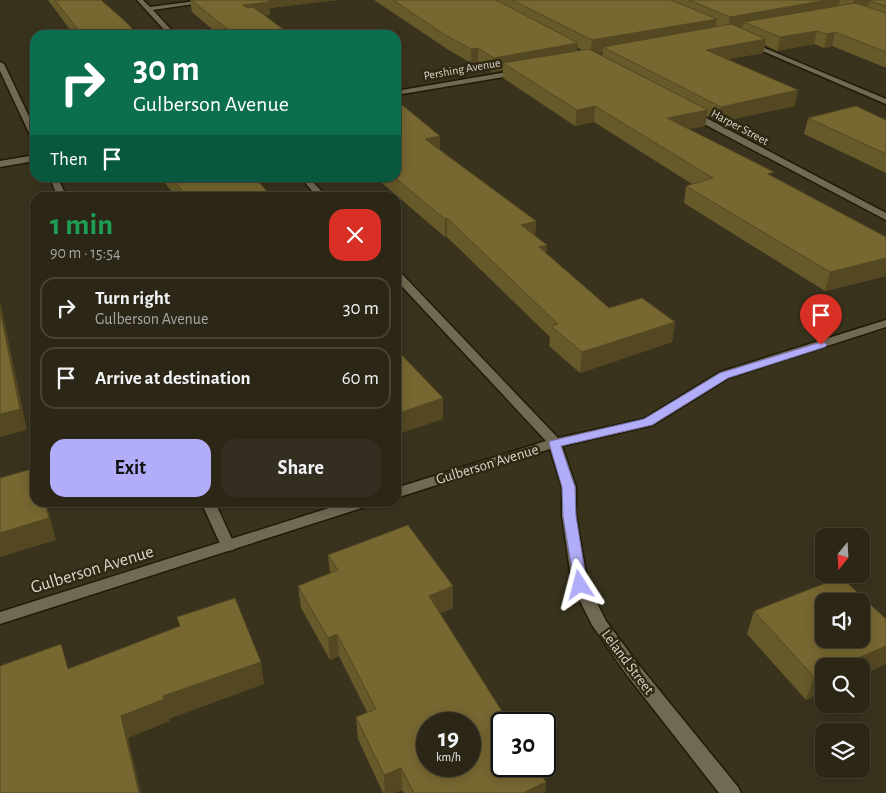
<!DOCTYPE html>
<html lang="en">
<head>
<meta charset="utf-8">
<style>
	:root { --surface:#2b2616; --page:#332e1f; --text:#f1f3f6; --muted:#a6a5a1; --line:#474335; --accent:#b2adf9 }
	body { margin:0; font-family:"Alegreya Sans",sans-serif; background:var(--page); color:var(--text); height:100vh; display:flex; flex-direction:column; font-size:19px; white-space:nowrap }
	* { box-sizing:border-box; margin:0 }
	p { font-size:16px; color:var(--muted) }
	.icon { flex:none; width:28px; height:28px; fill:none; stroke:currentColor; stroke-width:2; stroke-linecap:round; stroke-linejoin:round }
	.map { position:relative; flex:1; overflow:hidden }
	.panel { position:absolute; left:30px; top:192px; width:371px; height:315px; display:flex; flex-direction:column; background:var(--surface); border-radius:15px; box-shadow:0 2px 12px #0003,0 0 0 1px var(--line) }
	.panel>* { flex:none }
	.guide { position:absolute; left:30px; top:30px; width:371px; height:152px; border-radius:15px; box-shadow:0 2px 12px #0003,0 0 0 1px var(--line); background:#0b6e4f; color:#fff; overflow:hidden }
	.needle { width:32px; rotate:198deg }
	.controls { position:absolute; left:815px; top:528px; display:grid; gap:10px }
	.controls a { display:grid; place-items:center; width:55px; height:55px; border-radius:10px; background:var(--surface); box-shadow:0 2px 12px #0003,0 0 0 1px var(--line); font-size:25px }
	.speed { position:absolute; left:416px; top:712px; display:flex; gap:10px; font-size:25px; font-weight:700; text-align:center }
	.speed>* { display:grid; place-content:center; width:65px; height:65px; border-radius:50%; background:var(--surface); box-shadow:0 2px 12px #0003,0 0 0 1px var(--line); line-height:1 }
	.speed small { font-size:12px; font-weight:400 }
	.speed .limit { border:2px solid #111; border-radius:8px; background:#fff; color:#111 }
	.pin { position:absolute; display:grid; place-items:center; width:42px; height:42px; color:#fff; margin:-51px -21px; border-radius:50% 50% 50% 0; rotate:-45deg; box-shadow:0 0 5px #0007 }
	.pin .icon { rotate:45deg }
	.me { position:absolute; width:55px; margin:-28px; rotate:351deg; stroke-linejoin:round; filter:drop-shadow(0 0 4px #0008) }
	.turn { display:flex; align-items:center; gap:18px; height:105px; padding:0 20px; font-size:22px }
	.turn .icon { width:65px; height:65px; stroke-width:2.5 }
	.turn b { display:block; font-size:35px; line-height:42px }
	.then { display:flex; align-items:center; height:48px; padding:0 20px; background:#0003; gap:10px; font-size:19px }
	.round { display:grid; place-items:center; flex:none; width:52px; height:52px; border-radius:15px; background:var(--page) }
	.head { display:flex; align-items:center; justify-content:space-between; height:85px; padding:0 20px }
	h1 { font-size:30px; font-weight:700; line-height:38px; color:#1e9e55 }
	.primary-button { display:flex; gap:10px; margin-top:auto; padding:10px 20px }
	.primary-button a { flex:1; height:58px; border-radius:15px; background:var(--accent); color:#111; font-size:20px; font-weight:700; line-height:58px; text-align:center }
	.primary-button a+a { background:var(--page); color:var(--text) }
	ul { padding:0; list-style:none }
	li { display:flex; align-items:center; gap:15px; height:62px; margin:0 10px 8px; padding:0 10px; border:2px solid var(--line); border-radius:15px }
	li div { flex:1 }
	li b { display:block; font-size:19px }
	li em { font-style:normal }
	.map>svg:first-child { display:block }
</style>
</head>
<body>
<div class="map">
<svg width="886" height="793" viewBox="0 0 886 793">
	<rect width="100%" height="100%" fill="#39331e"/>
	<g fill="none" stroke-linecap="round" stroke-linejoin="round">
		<defs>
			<g id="lane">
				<polygon points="746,42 750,42 886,99 886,104 746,44"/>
				<polygon points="0,62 4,64 35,129 35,139 31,137 0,71"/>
				<polygon points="50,178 58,178 67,198 58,198"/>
				<polygon points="201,502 215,502 235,546 233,550 228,551 223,550"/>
			</g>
			<g id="street">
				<polygon points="137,0 143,0 150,7 204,0 221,0 153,10 176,35 169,35"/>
				<polygon points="519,70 523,72 522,74 396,95 396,91"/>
				<polygon points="687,111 693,111 886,213 886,220 687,115"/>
				<polygon points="35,155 35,161 0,167 0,161"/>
				<polygon points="301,178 309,178 328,198 318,198"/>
				<polygon points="396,271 400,272 558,438 644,419 720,372 886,320 886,327 728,378 653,425 562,446 576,487 576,516 588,585 606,621 638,664 738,787 741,793 719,793 626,674 592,625 572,585 562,516 562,487 550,449 396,498 396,488 546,441 396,280"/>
				<polygon points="348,502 373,502 371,505 0,624 0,612"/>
			</g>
		</defs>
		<use href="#lane" stroke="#201a06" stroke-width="3"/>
		<use href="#street" stroke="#201a06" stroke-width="3"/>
		<use href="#lane" fill="#706953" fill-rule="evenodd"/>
		<use href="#street" fill="#706953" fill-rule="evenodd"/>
	</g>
	<g fill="#66592a" fill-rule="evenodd">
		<polygon points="48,0 101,0 138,35 74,35"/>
		<polygon points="190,0 337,0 269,8 270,15 264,15 291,35 219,35 192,12"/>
		<path d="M374,0H886V67H884L832,46L824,48L814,44L777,51L765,45L763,53L728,59L795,106L718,122L706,116L705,126L688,129L773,177L886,237V276L825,291L684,203L686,186L692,184L594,122L575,126L503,78V70L493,72L478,62L471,63L447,49ZM577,47L582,50L577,51ZM603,52L602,55L597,53Z"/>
		<polygon points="808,118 886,120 886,173 804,134"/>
		<polygon points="440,136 440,150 536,221 535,236 546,253 609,308 675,322 672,342 580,373 549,346 550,337 447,237 445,237 376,178 396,178"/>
		<polygon points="161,178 255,178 273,198 177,198"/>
		<polygon points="328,555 453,608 440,613 546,782 545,793 404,793 402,790 395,793 383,793 358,739 356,717 367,712 339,656 330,660 301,608 298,586 330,573"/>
		<polygon points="754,611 886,619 886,664 861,675 824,666 824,692 806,700 747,634"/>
	</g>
	<g fill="#534822">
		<polygon points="262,0 337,0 269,8 270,15 245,18 243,5"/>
		<polygon points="827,0 840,0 838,10 744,22 743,27 728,30 730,17"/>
		<polygon points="854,0 886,0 870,1 868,6 852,8"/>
		<polygon points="717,19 715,32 603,47 603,52 590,54 592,40"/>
		<polygon points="817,31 814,44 777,51 780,37"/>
		<polygon points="835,32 832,46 824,48 827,34"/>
		<polygon points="766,39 763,53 704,64 706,50"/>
		<polygon points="578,43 576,57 503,63 503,70 493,72 494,58"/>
		<polygon points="478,48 478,62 471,63 471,49"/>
		<polygon points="798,90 795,106 718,122 721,107"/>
		<polygon points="595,106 594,122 575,126 577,110"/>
		<polygon points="708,110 705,126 664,134 667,118"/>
		<polygon points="440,136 440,153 425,139"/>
		<polygon points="447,218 447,237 445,237 445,219"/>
		<polygon points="536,221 535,239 521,225"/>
		<polygon points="547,245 546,263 539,247"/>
		<polygon points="886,258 886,276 825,291 830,272"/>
		<polygon points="0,301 27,430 0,437"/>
		<polygon points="675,322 672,342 580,373 582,352"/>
		<polygon points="396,341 397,341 398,361 396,362"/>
		<polygon points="443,398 443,419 396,435 396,414"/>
		<polygon points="45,502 46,502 56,540 0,557 0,533"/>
		<polygon points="453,586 453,608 429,618 429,596"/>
		<polygon points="337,634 339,656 330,660 328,638"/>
		<polygon points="886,646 886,664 861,675 861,666 839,666"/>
		<polygon points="261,662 264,684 169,719 170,721 128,738 141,793 139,793 121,716 163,696"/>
		<polygon points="824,673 824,692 806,700 814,677"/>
		<polygon points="401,768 402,790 395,793 385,793 384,775"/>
		<polygon points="546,782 545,793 523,793"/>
	</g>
	<g fill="#776731" stroke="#534822" fill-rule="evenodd">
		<polygon points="55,0 101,0 127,23 138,35 82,35"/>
		<polygon points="191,0 267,0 269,2 243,5 248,8 253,7 291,35 235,35"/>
		<polygon points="393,0 496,0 578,43 494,58 478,48 471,49 447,36"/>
		<polygon points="512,0 671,0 717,19 592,40"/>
		<polygon points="689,0 827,0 730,17"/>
		<polygon points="874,0 886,0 886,6 870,1"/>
		<polygon points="855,3 886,13 886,52 835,32 827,34 817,31 780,37 744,22"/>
		<polygon points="731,24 766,39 706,50 798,90 721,107 603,47"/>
		<polygon points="589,49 708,110 667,118 774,172 768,174 886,237 886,258 830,272 686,186 713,178 595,106 577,110 503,63"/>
		<polygon points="396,100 440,136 425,139 536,221 521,225 547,245 539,247 609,308 642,298 675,322 582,352 551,326 558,324 447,218 445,219 395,178 396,178"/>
		<polygon points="856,106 886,120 886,154 808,118"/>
		<polygon points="172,178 255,178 273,198 188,198"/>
		<polygon points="0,310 20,409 0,414"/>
		<polygon points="396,349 443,398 396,414"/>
		<polygon points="35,468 35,502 45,502 49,518 0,533 0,478"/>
		<path d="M408,525L453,586L429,596L510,724H502V766H537L546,782L523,793H414L401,768L384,775L356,717L376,709L337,634L328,638L298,586L338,570L328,555ZM428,724H470V766H428Z"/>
		<path d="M841,577L886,619V646L839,666H824V673L814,677L754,611ZM824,601H861V639H824Z"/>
		<polygon points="235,598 261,662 163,696 164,699 121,716 139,793 0,793 0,666 61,644 68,669 180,626 177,617"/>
	</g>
	<polygon fill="#b2adf9" stroke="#7470a2" points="821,342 825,343 827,345 825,347 728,378 652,425 561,446 575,487 576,516 587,585 585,589 580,591 575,589 563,516 562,487 549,443 550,441 644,419 720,373"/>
	<g text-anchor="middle" stroke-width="5" stroke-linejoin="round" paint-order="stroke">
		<g font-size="12" fill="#d9d5c9" stroke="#2f2914">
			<text transform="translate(462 69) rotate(-10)" y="4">Pershing Avenue</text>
			<text transform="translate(740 127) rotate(28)" y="4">Harper Street</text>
		</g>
		<g font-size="15" fill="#d9d5c9" stroke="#2f2914">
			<text transform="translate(487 464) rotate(-17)" y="5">Gulberson Avenue</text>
			<text transform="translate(628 662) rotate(53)" y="5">Leland Street</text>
		</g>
		<g font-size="18" fill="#d9d5c9" stroke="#2f2914">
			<text transform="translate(92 569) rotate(-17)" y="6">Gulberson Avenue</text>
		</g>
	</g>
</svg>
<div class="controls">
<a><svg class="needle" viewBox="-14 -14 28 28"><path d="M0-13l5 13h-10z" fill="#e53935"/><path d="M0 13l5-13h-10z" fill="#a6a5a1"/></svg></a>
<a><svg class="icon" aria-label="sound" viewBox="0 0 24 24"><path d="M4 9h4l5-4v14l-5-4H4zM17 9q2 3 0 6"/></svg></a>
<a><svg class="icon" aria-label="search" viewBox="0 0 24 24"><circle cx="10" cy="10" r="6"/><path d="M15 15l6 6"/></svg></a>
<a><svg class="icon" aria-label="layers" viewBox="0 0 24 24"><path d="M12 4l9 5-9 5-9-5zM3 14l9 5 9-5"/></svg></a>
</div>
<div class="speed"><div>19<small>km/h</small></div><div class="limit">30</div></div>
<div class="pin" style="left:821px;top:345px;background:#d93025"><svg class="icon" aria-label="arrive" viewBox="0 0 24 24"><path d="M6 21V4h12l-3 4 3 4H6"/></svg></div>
<svg class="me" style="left:580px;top:585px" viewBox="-20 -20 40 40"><path d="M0-17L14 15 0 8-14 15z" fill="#b2adf9" stroke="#fff" stroke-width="4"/></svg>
<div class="guide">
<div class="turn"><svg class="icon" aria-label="right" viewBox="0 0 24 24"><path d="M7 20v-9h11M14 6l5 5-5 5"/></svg><div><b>30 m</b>Gulberson Avenue</div></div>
<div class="then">Then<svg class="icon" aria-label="arrive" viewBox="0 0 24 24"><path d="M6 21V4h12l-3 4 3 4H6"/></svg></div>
</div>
<section class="panel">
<div class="head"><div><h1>1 min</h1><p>90 m · 15:54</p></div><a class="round" style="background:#d93025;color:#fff"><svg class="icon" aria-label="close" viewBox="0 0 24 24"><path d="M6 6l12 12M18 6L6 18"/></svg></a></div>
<ul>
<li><svg class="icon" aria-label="right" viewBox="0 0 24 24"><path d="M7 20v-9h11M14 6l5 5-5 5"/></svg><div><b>Turn right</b><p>Gulberson Avenue</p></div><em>30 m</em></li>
<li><svg class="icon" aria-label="arrive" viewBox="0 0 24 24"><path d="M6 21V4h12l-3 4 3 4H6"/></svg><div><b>Arrive at destination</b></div><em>60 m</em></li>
</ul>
<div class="primary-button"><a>Exit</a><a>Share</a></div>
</section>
</div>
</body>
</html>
